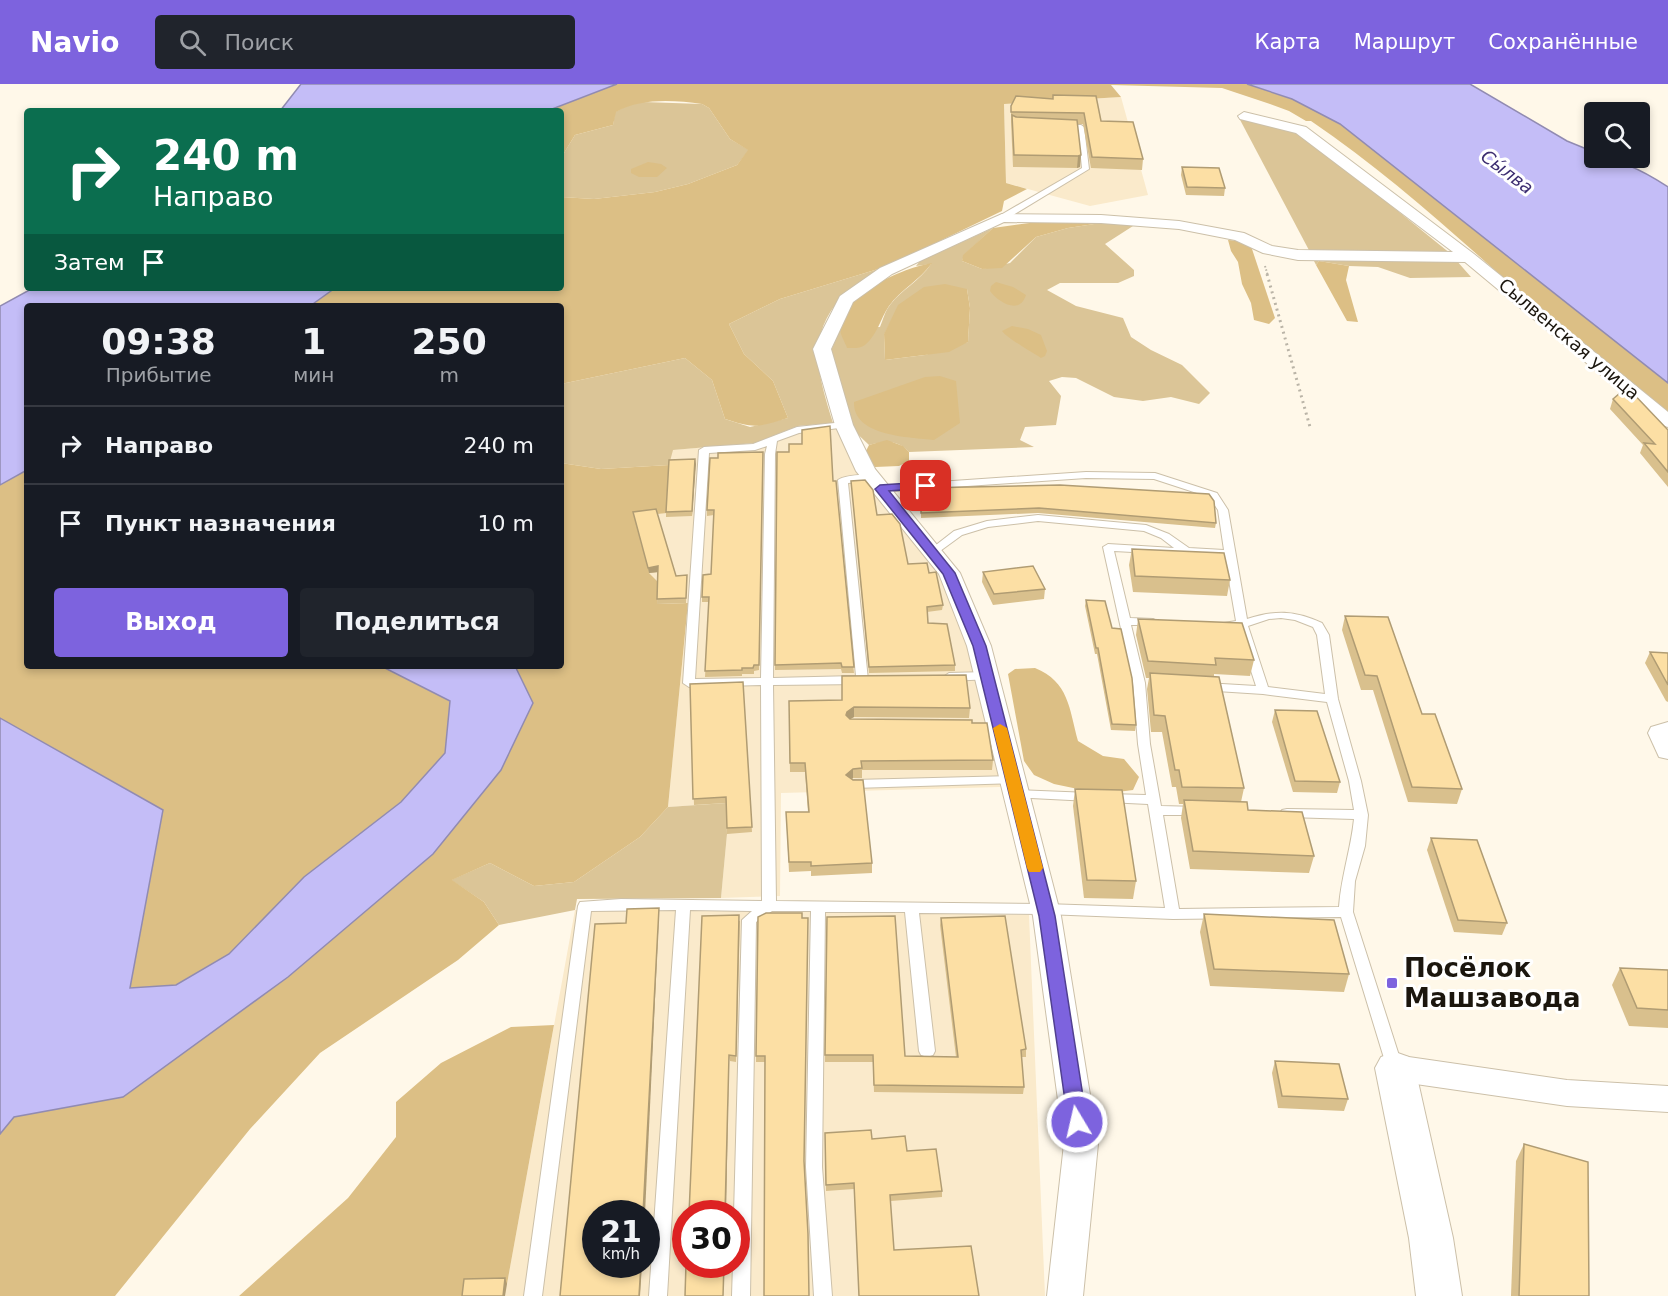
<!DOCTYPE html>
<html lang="ru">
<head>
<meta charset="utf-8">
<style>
	:root { --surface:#171b24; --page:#20242c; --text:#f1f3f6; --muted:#9ea1a6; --line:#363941; --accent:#7d63de }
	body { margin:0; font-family:"DejaVu Sans",sans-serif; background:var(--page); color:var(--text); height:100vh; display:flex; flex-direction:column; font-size:22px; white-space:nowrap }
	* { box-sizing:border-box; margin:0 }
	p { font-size:20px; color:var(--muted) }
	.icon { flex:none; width:33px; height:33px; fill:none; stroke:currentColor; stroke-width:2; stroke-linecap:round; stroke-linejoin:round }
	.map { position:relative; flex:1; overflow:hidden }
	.panel { position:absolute; left:24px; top:219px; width:540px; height:366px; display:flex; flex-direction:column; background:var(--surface); border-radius:6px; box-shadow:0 3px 9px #0003 }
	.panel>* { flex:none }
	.hud { position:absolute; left:24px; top:24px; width:540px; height:183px; border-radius:6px; box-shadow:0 3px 9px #0003; background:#0b6e4f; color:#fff; overflow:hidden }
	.tools { position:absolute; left:1584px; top:18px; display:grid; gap:12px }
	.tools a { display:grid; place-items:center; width:66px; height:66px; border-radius:6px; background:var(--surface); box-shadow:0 3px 9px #0003; font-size:30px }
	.speed { position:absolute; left:582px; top:1116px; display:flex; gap:12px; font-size:30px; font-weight:700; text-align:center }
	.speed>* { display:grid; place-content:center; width:78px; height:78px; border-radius:50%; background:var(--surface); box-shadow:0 3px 9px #0003; line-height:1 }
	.speed small { font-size:15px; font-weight:400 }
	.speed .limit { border:9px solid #d22; background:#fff; color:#111 }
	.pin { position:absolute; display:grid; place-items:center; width:51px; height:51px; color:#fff; margin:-26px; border-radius:12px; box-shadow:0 3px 9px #0006 }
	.me { position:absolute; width:66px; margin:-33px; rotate:351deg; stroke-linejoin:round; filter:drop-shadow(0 0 4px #0008) }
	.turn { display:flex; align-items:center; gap:21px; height:126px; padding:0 30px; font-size:27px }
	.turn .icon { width:78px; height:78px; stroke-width:2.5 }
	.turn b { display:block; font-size:42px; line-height:51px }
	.then { display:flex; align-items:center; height:57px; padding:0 30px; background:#0003; gap:12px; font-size:22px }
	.eta { display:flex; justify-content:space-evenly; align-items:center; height:102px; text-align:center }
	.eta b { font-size:36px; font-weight:700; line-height:42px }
	.cta { display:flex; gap:12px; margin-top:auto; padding:12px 30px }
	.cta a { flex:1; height:69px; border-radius:6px; background:var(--accent); color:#fff; font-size:24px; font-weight:700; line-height:69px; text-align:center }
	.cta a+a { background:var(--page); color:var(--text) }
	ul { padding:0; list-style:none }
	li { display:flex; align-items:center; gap:18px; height:78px; padding:0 30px; border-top:2px solid var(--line) }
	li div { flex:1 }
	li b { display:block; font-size:22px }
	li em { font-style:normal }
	header { display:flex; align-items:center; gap:36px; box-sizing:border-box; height:84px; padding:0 30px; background:var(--accent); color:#fff }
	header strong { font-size:28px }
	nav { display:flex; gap:33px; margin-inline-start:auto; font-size:21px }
	.search { width:420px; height:54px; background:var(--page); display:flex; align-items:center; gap:15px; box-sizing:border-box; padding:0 21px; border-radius:6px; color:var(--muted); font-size:22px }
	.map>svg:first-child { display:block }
</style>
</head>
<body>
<header>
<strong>Navio</strong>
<div class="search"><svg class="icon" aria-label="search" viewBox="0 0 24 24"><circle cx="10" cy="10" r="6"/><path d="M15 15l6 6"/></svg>Поиск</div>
<nav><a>Карта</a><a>Маршрут</a><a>Сохранённые</a></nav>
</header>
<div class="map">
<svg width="1668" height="1212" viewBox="0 0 1668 1212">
	<rect width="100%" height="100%" fill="#fff8e9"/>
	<g fill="#faeacb" fill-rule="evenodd">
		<polygon points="1121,13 1148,111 1090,122 1006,99 1004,20"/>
		<polygon points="833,339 858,388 943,492 976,583 1000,690 1000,703 781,709 780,812 721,814 727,750 726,719 668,723 688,519 657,520 649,489 657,430 672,366 755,359 798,342"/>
		<path d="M739,825L1029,831L1045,1212H464L507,1200L575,826ZM596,1130H646V1180H596ZM686,1130H736V1180H686Z"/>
	</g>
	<g fill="#dbc597" fill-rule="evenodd">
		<polygon points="643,18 702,20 709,24 730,55 749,66 737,81 688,100 655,108 594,115 561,113 561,74 575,51 613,41 615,28 628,21"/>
		<polygon points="1238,32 1299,47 1451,170 1311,170"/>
		<path d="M1101,139H1140L1133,142L1105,160L1134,186V192L1118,199H1060L1047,206L1076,222L1123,234L1131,253L1151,266L1182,281L1210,309L1199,320L1171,313L1143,317L1114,313L1076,294L1062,293L1049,297L1061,312L1056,341L1025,343L1020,356L1034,363L909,368C897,355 885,357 869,361L846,339L831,267L840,244L880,243C883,236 885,227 890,221C902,205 920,197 931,180L916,182L920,177L993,144L964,171L962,177L982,185L1010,179L1036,153L1068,144ZM967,205L970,224L968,258L925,271L885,276L884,251L893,233Z"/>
		<polygon points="1312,173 1456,176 1471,193 1410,194 1378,183 1349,182 1319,177 1316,181"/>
		<path d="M888,182C874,192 854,201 842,213C805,252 819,294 833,339L798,342L755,359L673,366L669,381L601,385L561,379V300L685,274L712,296L725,335L750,343L788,334L773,297L744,270L729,240L780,215Z"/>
		<polygon points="726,719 727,750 721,814 577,815 575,826 499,841 484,818 451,796 490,779 534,802 574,798 640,753 668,723"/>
	</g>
	<g fill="#dcbf85">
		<path d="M617,0H1247L1292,15L1340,40L1668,299V328C1624,293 1578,260 1536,223C1463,158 1392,92 1311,37H1306L1289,27L1270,20L1222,4L1111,1L1121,13L1004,20L1006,99L1027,105L1004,117L1002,127L888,182L780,215L729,240L744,270L773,297L788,334C758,343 756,345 725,335L712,296L685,274L561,300V222H310L335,204H561V113L594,115L655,108L688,100L737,81L748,66L730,55L709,24L702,20C673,16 641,14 616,28L613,41L575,51L561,74V27H547Z"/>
		<polygon points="648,78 661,80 667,84 657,93 639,93 631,89 631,85"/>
		<polygon points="1076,137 1101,139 1068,144 1036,153 1002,184 982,185 962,177 963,171 993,144 1037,138"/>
		<polygon points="1228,156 1242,157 1251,162 1275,234 1269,240 1254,236 1251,219 1242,200 1238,178 1231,167"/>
		<polygon points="1319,177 1349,182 1346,196 1358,238 1347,237 1316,181"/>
		<path d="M932,179C919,197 901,205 889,222C880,235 878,250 865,261C860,265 853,264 847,264C845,258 839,249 840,242C844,209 903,184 932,179Z"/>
		<path d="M996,198L1013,203L1026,211C1020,231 999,219 990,207L991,202Z"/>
		<polygon points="945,200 967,205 970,224 968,258 949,268 885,276 884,250 898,221 924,203"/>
		<path d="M1012,242L1028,245L1041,251L1047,267L1045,272L1041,274C1033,269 1007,254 1002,247Z"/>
		<path d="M940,292L956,297L960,339L934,356C910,353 853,353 854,318L925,293Z"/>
		<polygon points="887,356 903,362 909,368 909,377 899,382 875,383 865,369 869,361"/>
		<polygon points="561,379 601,385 669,381 667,429 657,430 649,489 658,498 657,520 688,519 668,723 640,753 574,798 534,802 490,779 452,796 484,818 499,841 458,876 320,969 250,1045 115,1212 0,1212 0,1050 14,1033 123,1012 533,619 515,582 561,582"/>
		<polygon points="27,386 27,582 381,582 450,617 445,669 401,718 304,793 229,870 176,901 130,904 163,726 0,634 0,401"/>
		<path d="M1035,584C1069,598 1069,624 1078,657L1103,672L1124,675L1139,693L1133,706L1102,710L1054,700L1034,691L1024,677L1008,590L1015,585Z"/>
		<polygon points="554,941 507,1200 464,1212 239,1212 348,1114 396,1053 396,1018 441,979 511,943"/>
	</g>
	<g fill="#c4bdf7" stroke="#918bb1" stroke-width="1.5">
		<polygon points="301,0 617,0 547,27 280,27"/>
		<path d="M1247,0H1470L1567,57L1594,68V74C1620,74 1647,89 1668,103V299L1340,40L1292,15Z"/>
		<polygon points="33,204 335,204 310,222 27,222 27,386 0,401 0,222"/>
		<polygon points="381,582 515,582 533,619 501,686 433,770 288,893 123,1013 14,1033 0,1050 0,634 163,726 130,904 176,901 229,870 304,793 401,718 445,669 450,617"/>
	</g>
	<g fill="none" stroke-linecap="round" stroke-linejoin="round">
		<defs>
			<g id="service">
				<polygon points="1062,41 1081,41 1084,43 1089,85 1005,136 999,136 999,132 1082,84 1078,45 1062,43"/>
				<path d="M844,338L847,339V343L799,349L777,357L775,370L773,594L856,592L838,396C846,391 869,389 877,394L872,397L848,399L868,596L862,600L773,601L776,817L1045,820L1165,824L1148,720L1107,718L1102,717L1100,714L1102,711L1107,710L1146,711L1138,660L1133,599L1103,463L1108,460L1174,464L1161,454L1144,447L1038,437L988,443L962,451L936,470H928L927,468L954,447L987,437L1038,431L1146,441L1169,450L1189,464L1224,466L1218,426L1209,413L1154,395L1086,394L880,408L875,405L880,402L1086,388L1155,389L1217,409L1228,426L1247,535C1275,526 1294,526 1322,539L1329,551L1338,615L1361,697L1368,731L1365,762L1355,797L1353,828L1403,984L1401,989L1395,990L1389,989L1387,984L1341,833L1173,835L1045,830L919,829L935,967L933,971L927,973L921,971L919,967L905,828H825L822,1083L832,1212H814L806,1083L811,827H772L756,838L750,1212H732L733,1180H736V1130H734L742,836L752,827L690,826L667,1212H649L676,826L591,827L542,1212H524L578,822L580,818L621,815L762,817L761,601L689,603L683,599L699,366L704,363L753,360L797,343ZM767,362L765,370L761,594L695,595L709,369L755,366ZM1114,467L1225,473L1236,537L1224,539L1222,541L1228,544H1237L1256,602L1205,599L1199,603L1201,606L1263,610L1327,618L1349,697L1354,726L1287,725L1282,726L1280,729L1282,732L1287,733L1354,735C1351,765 1341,793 1339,823L1179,825L1163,731H1198L1203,730L1205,727L1203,724L1198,723L1161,722L1150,660L1145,599L1131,541H1153L1159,538L1153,535L1130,534ZM1281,534L1295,536L1313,543L1317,551L1325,610L1268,603L1248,542L1269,535Z"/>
				<polygon points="987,588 993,592 991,595 949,597 943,593 949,589"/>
				<polygon points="1013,692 1018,693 1019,696 1018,699 854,704 848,700 854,696"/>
				<polygon points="1016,706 1090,709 1095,710 1097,713 1095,716 1090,717 1011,713 1009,710 1011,707"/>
			</g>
			<g id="minor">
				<polygon points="1244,28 1306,43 1474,170 1668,328 1668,343 1661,341 1465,178 1298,176 1263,169 1235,156 1179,145 1101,139 1004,138 892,190 853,218 831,265 853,341 875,385 960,489 991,562 1061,832 1098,1060 1083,1212 1047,1212 1064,1060 1033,832 967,562 939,490 856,387 835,341 813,265 840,212 880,184 1002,130 1101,131 1179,137 1244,149 1272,162 1298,166 1453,168 1296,49 1240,35 1238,32"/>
				<polygon points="1668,638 1668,675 1659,673 1648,649 1651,643"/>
				<polygon points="1395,971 1567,996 1668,1002 1668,1028 1567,1022 1395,997 1384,993 1379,984 1384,975"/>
			</g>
			<polygon id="tertiary" points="1395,968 1409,973 1415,984 1453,1154 1462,1212 1416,1212 1409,1154 1375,984 1381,973"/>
		</defs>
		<use href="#service" stroke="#ccc0a9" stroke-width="2"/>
		<use href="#minor" stroke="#ccc0a9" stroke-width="2"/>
		<use href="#tertiary" stroke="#ccc0a9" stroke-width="2"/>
		<polyline stroke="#bab4a7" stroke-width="2" stroke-dasharray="1.5 2" stroke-linecap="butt" points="1265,182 1268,192"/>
		<polyline stroke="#bab4a7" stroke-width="3" stroke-dasharray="2 4" stroke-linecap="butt" points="1267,190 1310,343"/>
		<use href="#service" fill="#fff" fill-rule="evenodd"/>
		<use href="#minor" fill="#fff" fill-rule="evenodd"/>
		<use href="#tertiary" fill="#fff" fill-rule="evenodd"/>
	</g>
	<g fill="#d9c08d">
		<polygon points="1053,15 1101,37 1143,75 1142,86 1091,84 1083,40 1077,40 1080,83 1077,84 1013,83 1011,38 1011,22"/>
		<polygon points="1182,83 1225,104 1224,112 1186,111 1181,91"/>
		<polygon points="1613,315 1668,346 1668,403 1640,369 1643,361 1610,325"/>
		<polygon points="763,368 759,586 754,587 754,590 742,590 742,592 705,593 709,518 702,518 702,513 711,490 714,431 707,432 707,426 718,374"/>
		<polygon points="777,368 789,368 833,397 854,589 842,589 841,585 775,586"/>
		<polygon points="695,375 692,432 666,433 666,428"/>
		<polygon points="851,397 877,431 908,480 929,489 943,521 942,526 927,528 928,539 955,581 955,587 869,589"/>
		<polygon points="921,404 1216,439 1215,444 1038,429 921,434"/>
		<polygon points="633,428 676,492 687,491 686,519 657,520 658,488 649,489 634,433"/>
		<polygon points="1132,465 1230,496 1227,512 1133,508 1129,481"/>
		<polygon points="983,488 1045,505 1044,515 993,521 982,498"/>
		<polygon points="1086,516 1136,641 1135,647 1111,646 1097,570 1095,570 1085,522"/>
		<polygon points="1345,532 1422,630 1462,705 1457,720 1408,718 1373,606 1361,606 1342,546"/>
		<polygon points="1138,535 1254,576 1250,592 1214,590 1214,593 1244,704 1241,718 1248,726 1314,772 1309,789 1190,785 1181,734 1183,720 1179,720 1176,703 1172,703 1162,648 1151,648 1147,605 1149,594 1146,594 1136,551"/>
		<polygon points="1650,568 1668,569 1668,618 1666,617 1645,579"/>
		<polygon points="743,598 752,748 727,750 726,719 694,721 690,600"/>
		<polygon points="789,617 970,624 969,634 854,633 850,635 972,639 993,676 992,686 862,686 862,694 853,694 851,695 872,779 872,789 811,792 811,787 789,788 786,728 808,728 805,688 790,688"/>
		<polygon points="1275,626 1340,698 1337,709 1293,708 1272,638"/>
		<polygon points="1075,705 1136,797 1133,815 1084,814 1073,722"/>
		<polygon points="1431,754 1507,839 1502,851 1454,848 1427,766"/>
		<polygon points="1204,830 1349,890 1344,908 1210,902 1200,848"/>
		<polygon points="702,832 740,837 736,978 730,977"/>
		<polygon points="758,833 804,1080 765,978 756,978"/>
		<polygon points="827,833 905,972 956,973 940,841 941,834 1026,965 1026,973 1021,973 1024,1003 1023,1010 874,1008 873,978 825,978"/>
		<polygon points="1620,884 1668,886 1668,944 1629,942 1612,901"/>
		<polygon points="1275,977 1348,1015 1344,1027 1278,1024 1272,989"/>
		<polygon points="825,1049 872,1055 907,1067 942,1107 942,1113 891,1117 859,1212 854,1105 826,1107"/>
		<polygon points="1524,1060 1589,1212 1511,1212 1516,1077"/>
	</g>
	<g fill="#b09c73">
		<polygon points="1081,71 1080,83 1077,84 1078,72"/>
		<polygon points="695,375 696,380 692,432 692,427"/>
		<polygon points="658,482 659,488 649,489 648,484"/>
		<polygon points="854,623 854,633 847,637 846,640 847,628"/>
		<polygon points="853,685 853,694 846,701 846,691"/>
		<polygon points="659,824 659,830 645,1130 643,1130"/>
		<polygon points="729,971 726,1130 725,1130"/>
		<polygon points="641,1180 642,1180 640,1212 639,1212"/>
		<polygon points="505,1194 507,1200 505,1212 503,1212"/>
	</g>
	<g fill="#fcdfa4" stroke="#b09c73" stroke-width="1.5">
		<polygon points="1053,11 1096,12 1101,37 1133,38 1143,75 1092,73 1084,29 1011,28 1011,22 1016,12 1053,15"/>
		<polygon points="1012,31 1016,33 1077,36 1081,71 1078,72 1014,71"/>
		<polygon points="1182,83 1219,84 1225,104 1187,103"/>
		<polygon points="1627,303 1668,346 1668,388 1644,359 1655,360 1613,315"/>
		<polygon points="830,342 833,397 836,397 854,583 842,583 841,579 775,581 777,368 789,368 789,360 802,360 802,346"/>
		<polygon points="763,368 759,581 754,581 753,584 742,584 742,586 705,587 709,513 702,513 703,491 711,490 714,426 707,426 710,374 718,374 718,369"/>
		<polygon points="695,375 692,427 666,428 669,376"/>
		<polygon points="865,396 873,406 877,431 892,430 900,440 908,480 927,479 929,489 936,488 943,521 927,523 928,539 947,540 955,581 869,583 851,397"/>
		<polygon points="1060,401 1209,410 1214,417 1216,439 1039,424 921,429 921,404"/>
		<polygon points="656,425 676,492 687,491 686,514 657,515 658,482 648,484 633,428"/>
		<polygon points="1132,465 1224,469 1230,496 1135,492"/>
		<polygon points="1033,482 1045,505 994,510 983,488"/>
		<polygon points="1086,516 1105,517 1112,544 1121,545 1132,594 1136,641 1112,640 1098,564 1096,564"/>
		<polygon points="1345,532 1388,533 1422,630 1435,630 1462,705 1412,703 1377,592 1365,591"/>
		<polygon points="1138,535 1242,539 1254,576 1215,574 1216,581 1148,577"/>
		<polygon points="1650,568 1668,569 1668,601"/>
		<polygon points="1150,589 1219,593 1244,704 1182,703 1179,686 1175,686 1165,632 1154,631"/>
		<polygon points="966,591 970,624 854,623 847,628 846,631 850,635 972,636 972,639 987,639 993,676 861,677 862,684 853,685 846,691 853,696 863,696 872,779 811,782 811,778 789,778 786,728 809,728 805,679 790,679 789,617 842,616 842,592"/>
		<polygon points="743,598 752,743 727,744 726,713 693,715 690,600"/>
		<polygon points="1275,626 1317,627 1340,698 1295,697"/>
		<polygon points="1075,705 1122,706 1136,797 1087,796"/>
		<polygon points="1184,716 1247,718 1248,726 1302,728 1314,772 1193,767"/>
		<polygon points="1431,754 1477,756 1507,839 1458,836"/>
		<polygon points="659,824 643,1130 596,1130 596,1180 641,1180 639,1212 560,1212 595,840 626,839 627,825"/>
		<polygon points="766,829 802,829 802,834 808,834 804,1077 808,1150 809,1212 764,1212 765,972 756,972 758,833"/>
		<polygon points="1204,830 1334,836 1349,890 1214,885"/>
		<polygon points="739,831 736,972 729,971 725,1130 689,1130 702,832"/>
		<polygon points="895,832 905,972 958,973 941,834 1005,832 1026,965 1021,966 1024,1003 874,1001 873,971 825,971 827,833"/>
		<polygon points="1620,884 1668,886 1668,926 1637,924"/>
		<polygon points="1275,977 1339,980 1348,1015 1282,1012"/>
		<polygon points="871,1046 872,1055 905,1052 907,1067 936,1065 942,1107 890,1111 894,1166 971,1162 979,1212 859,1212 854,1099 826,1101 825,1049"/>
		<polygon points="1524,1060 1588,1078 1589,1212 1519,1212"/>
		<polygon points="686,1180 724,1180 723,1212 685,1212"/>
		<polygon points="505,1194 503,1212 462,1212 464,1195"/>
	</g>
	<polygon fill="#7d63de" stroke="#514090" stroke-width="1.5" points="926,398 930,399 930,404 889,407 955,489 986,562 1055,832 1087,1038 1084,1043 1077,1045 1071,1043 1068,1038 1039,832 973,562 943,490 875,405 880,401"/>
	<polygon fill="#f59e0b" points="1000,640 1007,644 1043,784 1040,788 1029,788 1027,784 993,644"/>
	<rect fill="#7d63de" stroke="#fff" stroke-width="2" x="1386" y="893" width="12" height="12" rx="3"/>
	<g text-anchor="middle" stroke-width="6" stroke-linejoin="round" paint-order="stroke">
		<g font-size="18" font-style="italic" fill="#3d2e71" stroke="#fff">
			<text transform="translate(1507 88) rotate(37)" y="6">Сы́лва</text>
		</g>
		<g font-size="18" fill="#1b160e" stroke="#fff">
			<text transform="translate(1569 255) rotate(40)" y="6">Сылвенская улица</text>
		</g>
		<g font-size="26" font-weight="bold" fill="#1b160e" stroke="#fff" text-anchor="start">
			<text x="1404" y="893">Посёлок<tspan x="1404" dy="30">Машзавода</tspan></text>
		</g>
	</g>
</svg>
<div class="tools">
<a><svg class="icon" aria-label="search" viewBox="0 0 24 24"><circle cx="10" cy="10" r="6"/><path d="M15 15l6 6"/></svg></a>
</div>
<div class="speed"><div>21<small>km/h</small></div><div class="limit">30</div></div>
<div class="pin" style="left:926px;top:402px;background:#d93025"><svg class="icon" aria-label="arrive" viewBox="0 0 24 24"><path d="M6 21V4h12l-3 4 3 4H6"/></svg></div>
<svg class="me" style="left:1077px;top:1038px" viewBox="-20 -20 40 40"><circle r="17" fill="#7d63de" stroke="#fff" stroke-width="3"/><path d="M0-11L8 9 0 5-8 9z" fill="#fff"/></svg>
<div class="hud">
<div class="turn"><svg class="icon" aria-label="right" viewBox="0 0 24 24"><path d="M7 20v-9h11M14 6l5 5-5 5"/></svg><div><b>240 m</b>Направо</div></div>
<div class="then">Затем<svg class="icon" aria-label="arrive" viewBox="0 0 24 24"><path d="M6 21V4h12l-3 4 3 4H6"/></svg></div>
</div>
<section class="panel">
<div class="eta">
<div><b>09:38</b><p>Прибытие</p></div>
<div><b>1</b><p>мин</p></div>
<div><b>250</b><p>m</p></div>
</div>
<ul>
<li><svg class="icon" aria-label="right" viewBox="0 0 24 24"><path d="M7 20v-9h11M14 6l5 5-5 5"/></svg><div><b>Направо</b></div><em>240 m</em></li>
<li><svg class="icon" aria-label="arrive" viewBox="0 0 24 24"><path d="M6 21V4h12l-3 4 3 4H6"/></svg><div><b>Пункт назначения</b></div><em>10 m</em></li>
</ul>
<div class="cta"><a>Выход</a><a>Поделиться</a></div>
</section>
</div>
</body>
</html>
